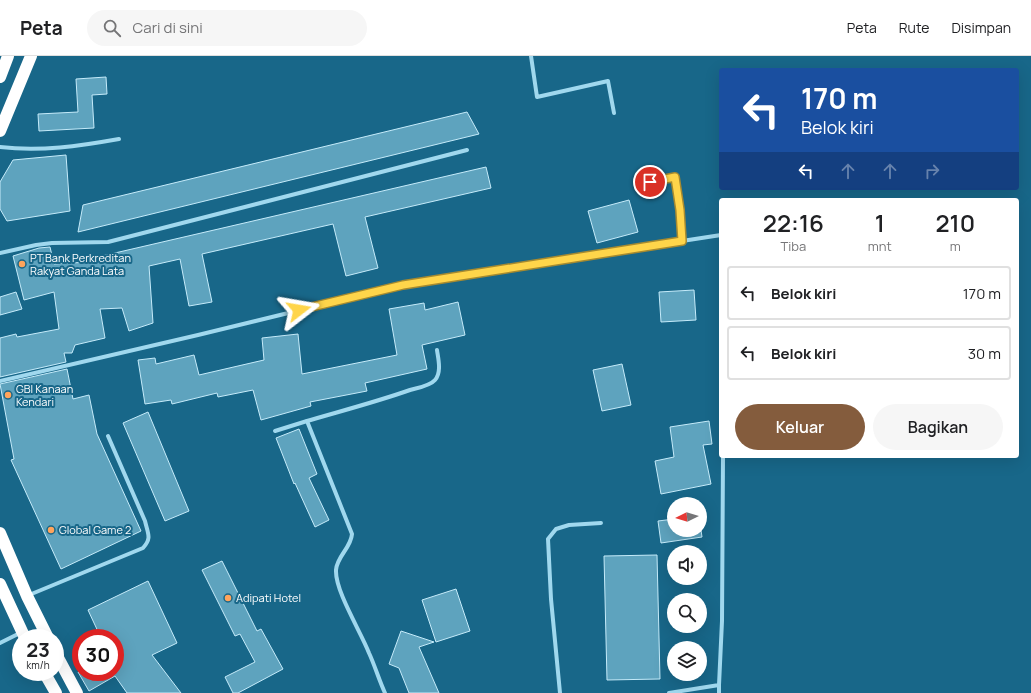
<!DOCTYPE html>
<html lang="id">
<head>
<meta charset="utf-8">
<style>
	:root { --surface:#fff; --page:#f6f6f6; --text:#202124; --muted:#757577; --line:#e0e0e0; --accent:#845c3d }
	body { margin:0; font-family:Manrope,sans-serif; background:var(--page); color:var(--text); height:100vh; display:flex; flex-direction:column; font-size:15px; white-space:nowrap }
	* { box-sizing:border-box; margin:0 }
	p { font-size:13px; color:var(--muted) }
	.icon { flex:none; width:22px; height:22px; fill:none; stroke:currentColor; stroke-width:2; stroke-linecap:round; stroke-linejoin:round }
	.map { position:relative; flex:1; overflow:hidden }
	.sheet { position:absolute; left:719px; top:142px; width:300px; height:260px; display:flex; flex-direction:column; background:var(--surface); border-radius:4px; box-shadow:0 4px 16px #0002 }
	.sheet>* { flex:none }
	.guide { position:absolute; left:719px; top:12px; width:300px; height:122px; border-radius:4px; box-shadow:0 4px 16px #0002; background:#1a4fa0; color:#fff; overflow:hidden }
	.needle { width:26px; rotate:265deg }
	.buttons { position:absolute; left:667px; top:441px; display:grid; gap:8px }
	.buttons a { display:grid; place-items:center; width:40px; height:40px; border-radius:50%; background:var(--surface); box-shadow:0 4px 16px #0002; font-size:20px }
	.speed { position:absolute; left:12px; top:573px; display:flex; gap:8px; font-size:20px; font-weight:700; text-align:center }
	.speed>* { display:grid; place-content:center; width:52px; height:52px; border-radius:50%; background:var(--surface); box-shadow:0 4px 16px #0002; line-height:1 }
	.speed small { font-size:10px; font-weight:400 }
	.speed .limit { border:6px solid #d22; background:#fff; color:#111 }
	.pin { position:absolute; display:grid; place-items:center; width:34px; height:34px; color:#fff; margin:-17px; border:2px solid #fff; border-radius:50%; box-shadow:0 1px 4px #0007 }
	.me { position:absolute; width:44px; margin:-22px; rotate:76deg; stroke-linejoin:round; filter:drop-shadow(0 0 3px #0008) }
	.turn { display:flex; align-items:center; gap:14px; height:84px; padding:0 16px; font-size:18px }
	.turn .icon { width:52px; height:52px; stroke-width:2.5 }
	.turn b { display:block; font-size:28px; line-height:34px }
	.lanes { display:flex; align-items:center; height:38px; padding:0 16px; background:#0003; justify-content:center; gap:20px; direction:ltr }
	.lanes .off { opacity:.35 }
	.eta { display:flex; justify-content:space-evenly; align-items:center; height:68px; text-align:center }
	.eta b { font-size:24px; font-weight:600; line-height:28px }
	.button { display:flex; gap:8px; margin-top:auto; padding:8px 16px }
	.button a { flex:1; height:46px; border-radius:24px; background:var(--accent); color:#fff; font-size:16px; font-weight:600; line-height:46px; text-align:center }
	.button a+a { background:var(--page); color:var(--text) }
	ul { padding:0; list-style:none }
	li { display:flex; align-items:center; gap:12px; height:54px; margin:0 8px 6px; padding:0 8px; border:2px solid var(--line); border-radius:4px }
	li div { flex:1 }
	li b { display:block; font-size:15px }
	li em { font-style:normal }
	header { display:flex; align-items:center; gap:24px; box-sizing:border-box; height:56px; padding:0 20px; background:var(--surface); border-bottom:1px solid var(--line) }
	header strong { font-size:19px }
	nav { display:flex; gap:22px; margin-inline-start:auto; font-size:14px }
	.search { width:280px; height:36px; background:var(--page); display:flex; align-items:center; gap:10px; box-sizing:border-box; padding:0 14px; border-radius:22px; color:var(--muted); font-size:15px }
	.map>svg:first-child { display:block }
</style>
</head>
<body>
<header>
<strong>Peta</strong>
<div class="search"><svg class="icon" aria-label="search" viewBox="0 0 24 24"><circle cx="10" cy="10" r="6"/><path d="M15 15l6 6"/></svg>Cari di sini</div>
<nav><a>Peta</a><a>Rute</a><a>Disimpan</a></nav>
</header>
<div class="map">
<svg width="1031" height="637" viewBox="0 0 1031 637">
	<rect width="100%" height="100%" fill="#186789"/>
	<g fill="#5ea3be" stroke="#c5ebfa">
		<polygon points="106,21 107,38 92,39 94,72 39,75 38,58 78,56 76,23"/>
		<polygon points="467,56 479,78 78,176 83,149"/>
		<polygon points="66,99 70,155 7,165 0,153 0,126 13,104"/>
		<polygon points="486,111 491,132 365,161 378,212 346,220 333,168 202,198 212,246 189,250 180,203 149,210 153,267 129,275 122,252 100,253 105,282 75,289 72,297 64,297 66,306 0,321 0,282 16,278 17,281 59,273 54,236 24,244 13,200 39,192 50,191 54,208 89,206 89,203"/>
		<polygon points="629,144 638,176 597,187 588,155"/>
		<polygon points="694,234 696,264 661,266 659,236"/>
		<polygon points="16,236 22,253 0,259 0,241"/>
		<polygon points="458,246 465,279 422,289 427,313 365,327 367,335 310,346 311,350 261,364 253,334 218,341 217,337 172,348 171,344 145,348 138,304 155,302 156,308 194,299 199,319 264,304 262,282 298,278 302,318 397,299 389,253 424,247 425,254"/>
		<polygon points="622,308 631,349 602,355 593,314"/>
		<polygon points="67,313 73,343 89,339 97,378 141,475 61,513 11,404 14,403 0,328"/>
		<polygon points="148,356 189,455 165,465 123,367"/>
		<polygon points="709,365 712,388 703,389 711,428 661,438 655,405 674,401 670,371"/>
		<polygon points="299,373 317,418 309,422 329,464 315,471 295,427 294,428 276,382"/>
		<polygon points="674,463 674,474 701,474 702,481 661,487 658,465"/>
		<polygon points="657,499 660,623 607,624 604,500"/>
		<polygon points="222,505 257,575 261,573 283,613 238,637 233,637 225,621 255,606 240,578 235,580 202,514"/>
		<polygon points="148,525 177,587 152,599 181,637 127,637 115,620 89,635 78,616 115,616 115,582 101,582 88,554"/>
		<polygon points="456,533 470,575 436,586 422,544"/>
		<polygon points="401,575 434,586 419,591 439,637 409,637 399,612 389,608"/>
	</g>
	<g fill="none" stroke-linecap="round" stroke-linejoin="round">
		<g stroke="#a0d8ee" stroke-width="4">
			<polyline points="531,0 537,41 608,25 614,57"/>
			<path d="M0,91C40,96 80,90 119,83"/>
			<polyline points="682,185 721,179"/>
			<polyline points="0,197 36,189 52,187 108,186 467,94"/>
			<polyline points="0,325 198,279 403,229 682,185 680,153 675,121 638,128"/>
			<polyline points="275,375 307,365"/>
			<path d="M29,539L143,492C152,482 148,478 145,465L108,380"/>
			<polyline points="0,587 22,576"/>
			<path d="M385,637C379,624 375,610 369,597C361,576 335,535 336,514C337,500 351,492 352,478L307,365C341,355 376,346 410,334C417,332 430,330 435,324C442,316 438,302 437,294"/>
			<polyline points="560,637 551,543 548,483 556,473 569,469 601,467"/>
			<polyline points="669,637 719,629 722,565 723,400"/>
			<polyline points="719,637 719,629"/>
		</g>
		<g stroke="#fff" stroke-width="12">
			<polyline points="0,21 8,0"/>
			<polyline points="0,75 31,0"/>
			<polyline points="0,477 27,540 48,582"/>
			<polyline points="0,528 25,582"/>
			<polyline points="55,596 77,637"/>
			<polyline points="44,616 56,637"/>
		</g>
	</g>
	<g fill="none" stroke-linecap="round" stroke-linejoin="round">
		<defs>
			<polyline id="route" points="299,254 403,229 682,185 680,154 675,121 650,126"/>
		</defs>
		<use href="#route" stroke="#a68a30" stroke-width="10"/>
		<use href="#route" stroke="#ffd54a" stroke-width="7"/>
	</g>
	<g fill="#ffa45c" stroke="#186789" stroke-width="1.5">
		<circle cx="22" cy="208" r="4"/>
		<circle cx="8" cy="339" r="4"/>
		<circle cx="51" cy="474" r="4"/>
		<circle cx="228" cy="542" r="4"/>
	</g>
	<g text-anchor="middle" stroke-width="4" stroke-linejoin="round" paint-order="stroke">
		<g font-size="11" fill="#fff" stroke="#186789" text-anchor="start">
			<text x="30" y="206">PT Bank Perkreditan<tspan x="30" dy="13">Rakyat Ganda Lata</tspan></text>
			<text x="16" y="337">GBI Kanaan<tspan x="16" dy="13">Kendari</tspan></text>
			<text x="59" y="478">Global Game 2</text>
			<text x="236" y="546">Adipati Hotel</text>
		</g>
	</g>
</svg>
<div class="buttons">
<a><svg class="needle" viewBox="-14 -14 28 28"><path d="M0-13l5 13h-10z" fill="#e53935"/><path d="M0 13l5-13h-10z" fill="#757577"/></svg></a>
<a><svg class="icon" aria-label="sound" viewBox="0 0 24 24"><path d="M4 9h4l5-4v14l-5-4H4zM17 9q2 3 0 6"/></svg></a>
<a><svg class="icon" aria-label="search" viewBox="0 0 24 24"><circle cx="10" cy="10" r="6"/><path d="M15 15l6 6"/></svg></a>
<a><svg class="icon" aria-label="layers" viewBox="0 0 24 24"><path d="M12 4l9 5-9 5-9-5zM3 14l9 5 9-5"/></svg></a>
</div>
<div class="speed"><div>23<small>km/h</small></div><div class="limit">30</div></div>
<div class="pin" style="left:650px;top:126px;background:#d93025"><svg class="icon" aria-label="arrive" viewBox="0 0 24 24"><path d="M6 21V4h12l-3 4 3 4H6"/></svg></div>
<svg class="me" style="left:299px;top:254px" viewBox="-20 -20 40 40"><path d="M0-17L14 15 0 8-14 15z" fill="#ffd54a" stroke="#fff" stroke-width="4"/></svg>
<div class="guide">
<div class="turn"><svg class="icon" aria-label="left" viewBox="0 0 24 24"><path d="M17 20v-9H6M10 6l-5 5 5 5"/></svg><div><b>170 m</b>Belok kiri</div></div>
<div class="lanes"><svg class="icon" aria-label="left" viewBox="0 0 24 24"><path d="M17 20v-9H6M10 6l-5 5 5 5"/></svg><svg class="icon off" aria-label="ahead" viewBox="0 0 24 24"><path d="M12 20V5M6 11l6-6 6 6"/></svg><svg class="icon off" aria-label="ahead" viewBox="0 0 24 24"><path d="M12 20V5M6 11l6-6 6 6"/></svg><svg class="icon off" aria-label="right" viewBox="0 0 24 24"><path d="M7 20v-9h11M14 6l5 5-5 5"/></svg></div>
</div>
<section class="sheet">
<div class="eta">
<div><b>22:16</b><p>Tiba</p></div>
<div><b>1</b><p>mnt</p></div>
<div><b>210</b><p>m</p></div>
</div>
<ul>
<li><svg class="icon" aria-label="left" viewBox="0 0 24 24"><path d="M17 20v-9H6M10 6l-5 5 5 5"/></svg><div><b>Belok kiri</b></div><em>170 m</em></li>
<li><svg class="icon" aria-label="left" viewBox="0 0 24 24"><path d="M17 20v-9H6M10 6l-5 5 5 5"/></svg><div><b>Belok kiri</b></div><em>30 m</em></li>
</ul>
<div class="button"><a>Keluar</a><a>Bagikan</a></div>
</section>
</div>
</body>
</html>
